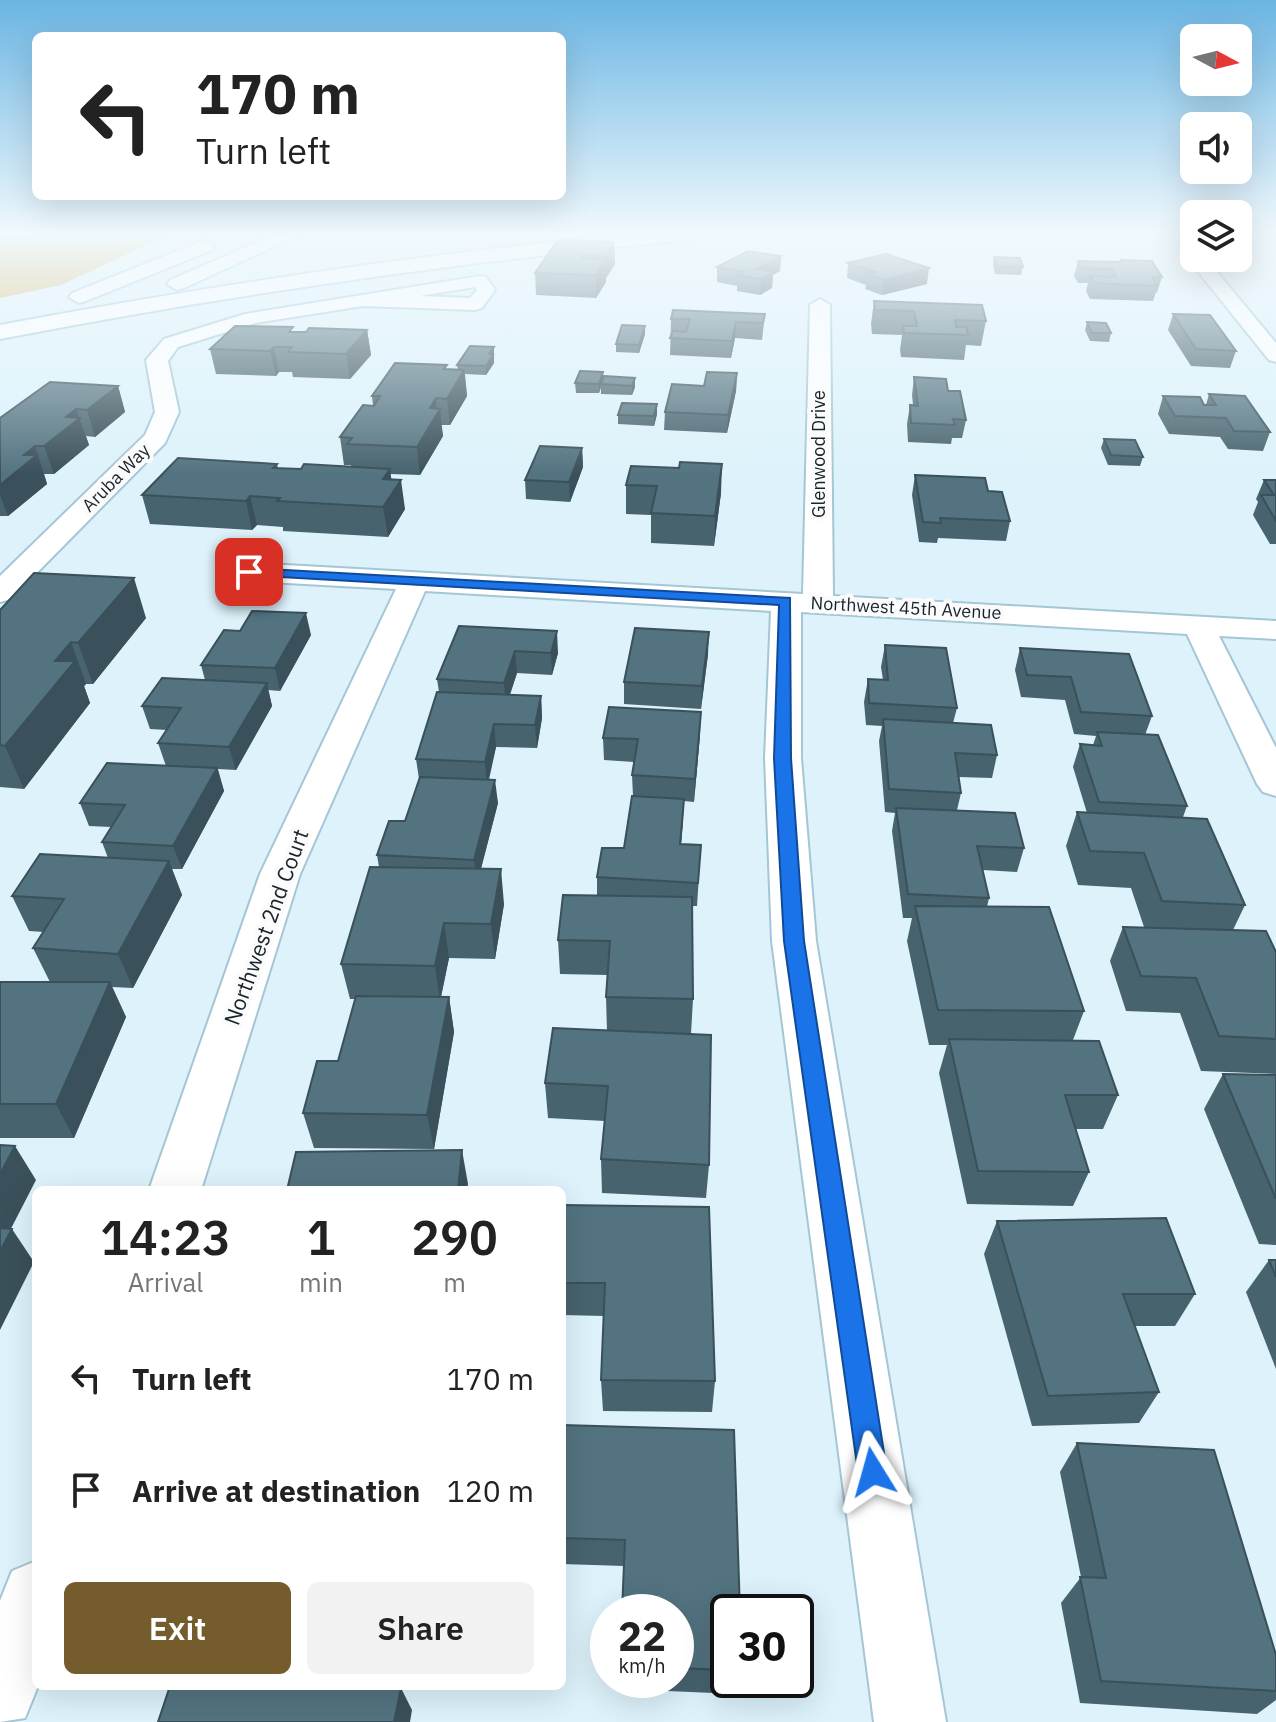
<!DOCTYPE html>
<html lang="en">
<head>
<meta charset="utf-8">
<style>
	:root { --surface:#fff; --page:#f2f2f2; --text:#222; --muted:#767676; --accent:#755c2d }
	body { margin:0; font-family:"IBM Plex Sans",sans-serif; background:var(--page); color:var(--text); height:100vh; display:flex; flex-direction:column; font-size:30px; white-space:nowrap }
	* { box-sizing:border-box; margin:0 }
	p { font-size:26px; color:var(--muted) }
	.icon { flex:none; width:44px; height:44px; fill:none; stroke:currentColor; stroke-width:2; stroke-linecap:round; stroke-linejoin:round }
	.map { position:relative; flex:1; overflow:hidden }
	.sheet { position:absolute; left:32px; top:1186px; width:534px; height:504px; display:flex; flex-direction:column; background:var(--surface); border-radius:12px; box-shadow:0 8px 32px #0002 }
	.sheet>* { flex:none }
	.hud { position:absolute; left:32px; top:32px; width:534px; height:168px; border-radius:12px; box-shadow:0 8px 32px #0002; background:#fff; color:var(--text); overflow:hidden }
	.needle { width:52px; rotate:97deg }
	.tools { position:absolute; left:1180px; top:24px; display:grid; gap:16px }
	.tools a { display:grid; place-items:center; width:72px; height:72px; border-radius:12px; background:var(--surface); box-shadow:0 8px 32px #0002; font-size:40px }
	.speed { position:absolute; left:590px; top:1594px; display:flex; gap:16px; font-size:40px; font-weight:700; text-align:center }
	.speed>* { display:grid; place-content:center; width:104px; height:104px; border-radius:50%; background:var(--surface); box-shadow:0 8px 32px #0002; line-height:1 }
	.speed small { font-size:20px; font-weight:400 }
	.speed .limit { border:4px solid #111; border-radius:12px; background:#fff; color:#111 }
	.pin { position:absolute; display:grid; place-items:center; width:68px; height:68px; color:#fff; margin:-34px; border-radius:16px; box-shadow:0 4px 12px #0006 }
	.me { position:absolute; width:88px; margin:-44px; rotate:352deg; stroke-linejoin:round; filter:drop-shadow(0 0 6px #0008) }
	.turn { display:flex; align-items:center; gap:28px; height:168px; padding:0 32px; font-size:36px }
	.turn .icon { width:104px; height:104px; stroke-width:2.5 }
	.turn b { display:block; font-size:56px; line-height:68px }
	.eta { display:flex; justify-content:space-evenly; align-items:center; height:136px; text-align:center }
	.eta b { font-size:48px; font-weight:600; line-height:56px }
	.primary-button { display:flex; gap:16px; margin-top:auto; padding:16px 32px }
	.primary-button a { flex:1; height:92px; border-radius:12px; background:var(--accent); color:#fff; font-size:32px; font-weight:600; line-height:92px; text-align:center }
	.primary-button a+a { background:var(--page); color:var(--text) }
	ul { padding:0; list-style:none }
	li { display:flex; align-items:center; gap:24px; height:112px; padding:0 32px }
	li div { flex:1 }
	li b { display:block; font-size:30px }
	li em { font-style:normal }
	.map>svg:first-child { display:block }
</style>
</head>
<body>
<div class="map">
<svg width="1276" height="1722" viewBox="0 0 1276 1722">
	<rect width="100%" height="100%" fill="#ddf2fb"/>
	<polygon fill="#d9af61" points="0,234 165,234 167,236 61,285 0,298"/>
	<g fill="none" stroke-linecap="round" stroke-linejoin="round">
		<defs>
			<g id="minor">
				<polygon points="1206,265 1212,266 1276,343 1276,362 1269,360 1200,274 1197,270"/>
				<path d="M480,276L486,277L495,290L482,308L475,310L363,306L255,323L178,347L168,361L179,412L165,443L11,599L0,602V576L145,435L155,412L146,360L164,339L245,314ZM475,287L477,290L470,298L420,296Z"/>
				<polygon points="820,299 830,305 833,596 1276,621 1276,639 1219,636 1276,748 1276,796 1263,792 1257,784 1187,634 801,612 801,758 816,941 946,1722 874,1722 772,941 765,758 771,611 425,591 300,874 201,1190 149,1190 260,874 396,589 249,581 239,578 234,572 239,566 249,563 803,594 810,305"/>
				<polygon points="36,1561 38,1686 25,1718 0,1722 0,1601 12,1571"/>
			</g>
			<g id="primary">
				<polygon points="276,234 301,234 184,288 177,290 167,284 170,280"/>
				<path d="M635,234H708L699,239C464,261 232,294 0,339V325C210,286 422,253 635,234Z"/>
				<polygon points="205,240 214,246 212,250 86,301 79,303 69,297 72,293"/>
			</g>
		</defs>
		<use href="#minor" stroke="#a4c6d5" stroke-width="4"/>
		<use href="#primary" stroke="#a4c6d5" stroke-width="4"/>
		<use href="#minor" fill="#fff" fill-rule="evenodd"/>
		<use href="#primary" fill="#fff" fill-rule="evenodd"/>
	</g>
	<g fill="#47636e">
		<polygon points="614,242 615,264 606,278 606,282 596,298 536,295 535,273"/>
		<polygon points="781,256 780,271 773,275 772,288 760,295 737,291 737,286 717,282 717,267"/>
		<polygon points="994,257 1023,267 1021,275 995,274 993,265"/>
		<polygon points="1121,260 1162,277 1157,293 1156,292 1153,301 1090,299 1086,291 1088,283 1078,283 1074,276 1078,261 1120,262"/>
		<polygon points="848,263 927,284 882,295 865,289 866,285 847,278"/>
		<polygon points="874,301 986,321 981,346 966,345 964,360 901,357 900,350 902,335 872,334 871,324"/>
		<polygon points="765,314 762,340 735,338 731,358 670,355 671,319"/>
		<polygon points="1173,314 1236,351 1230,368 1191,366 1168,330"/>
		<polygon points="1087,322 1111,333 1109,342 1090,341 1085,330"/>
		<polygon points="645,326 645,334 639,353 616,352 616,344"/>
		<polygon points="367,330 371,355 350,379 293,377 292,372 279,372 276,376 216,374 210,349 294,332"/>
		<polygon points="494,356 494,363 486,375 465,374 467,396 450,425 441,425 443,436 420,475 390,474 391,479 405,509 388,537 283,531 283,527 257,525 252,530 150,524 142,495 277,464 278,468 301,469 351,467 351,465 344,465 340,437 373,406 372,396 447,369 458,370 457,365"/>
		<polygon points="603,372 603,379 635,387 632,395 601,394 601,388 599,393 576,393 575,383"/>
		<polygon points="737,373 736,391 727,433 664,430 665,412 704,386"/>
		<polygon points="914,377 948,391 966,420 962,438 952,438 951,444 908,442 907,424 910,405 913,405 912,395"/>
		<polygon points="118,386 125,412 95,437 86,436 89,445 54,474 44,474 47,484 8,516 0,516 0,418"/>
		<polygon points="1209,394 1270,432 1263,451 1228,449 1220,437 1169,434 1158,414 1163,396 1206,405"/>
		<polygon points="657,414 654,426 618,424 618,415"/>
		<polygon points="1104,439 1143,457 1140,466 1108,465 1101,448"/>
		<polygon points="582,448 583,467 570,502 526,499 525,480"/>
		<polygon points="631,466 721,493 714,546 651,543 651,515 626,514 626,485"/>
		<polygon points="915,475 988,491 1010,521 1006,541 938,538 937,543 919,542 912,495"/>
		<polygon points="1264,480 1276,480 1276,544 1270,544 1253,515 1258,502 1256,499"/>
		<polygon points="0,610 146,618 93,684 86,684 84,686 90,703 24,789 0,787"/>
		<polygon points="459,626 558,653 552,675 517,673 510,695 541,696 542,718 537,748 496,747 489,780 498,803 481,869 504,904 495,959 449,958 441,997 449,997 454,1032 434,1149 314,1148 303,1113 338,1061 355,999 350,999 341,964 379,867 377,855 405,821 419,779 416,759 439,692 437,679"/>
		<polygon points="311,635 280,691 268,690 272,706 236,770 218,769 224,791 182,869 172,869 182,895 133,988 112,987 126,1017 74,1138 0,1138 0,982 50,982 33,948 44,932 29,931 12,896 108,858 102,842 111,827 89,826 80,803 166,766 158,743 167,730 150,729 142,706 205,680 201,665"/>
		<polygon points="885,645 957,708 953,723 997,755 992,778 959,777 961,793 957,810 1024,848 1017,872 983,870 989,898 987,907 1084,1011 1073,1040 1118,1095 1103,1129 1075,1129 1089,1172 1073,1206 967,1204 939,1073 947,1045 929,1045 907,941 912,918 903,918 892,831 895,813 885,812 879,741 882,726 866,725 864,702 868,679 883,680 881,667"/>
		<polygon points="1020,648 1152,716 1145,735 1187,806 1183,817 1245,905 1233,930 1276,952 1276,1074 1201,1071 1180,1013 1126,1011 1110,961 1123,927 1144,927 1131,888 1078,885 1066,846 1077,812 1087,813 1073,767 1080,744 1093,745 1096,736 1074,734 1065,700 1021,697 1015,670"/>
		<polygon points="708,654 701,709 624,704 624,682"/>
		<polygon points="700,735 694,802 684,801 681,844 701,845 697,906 692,906 693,999 691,1034 656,1033 709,1165 706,1198 602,1193 601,1159 605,1121 548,1118 545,1083 607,1031 606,997 607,975 560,974 558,940 597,895 597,877 624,848 633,796 632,775 634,762 604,760 603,738"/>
		<polygon points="1223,1074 1276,1075 1276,1245 1259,1244 1204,1109"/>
		<polygon points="562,1205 715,1381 712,1412 603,1411 601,1380 604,1316 562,1315"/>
		<polygon points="997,1221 1195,1294 1175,1326 1135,1326 1159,1392 1139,1423 1032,1426 984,1254"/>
		<polygon points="1269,1260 1276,1260 1276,1369 1246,1292"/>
		<polygon points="562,1425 728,1612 728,1680 740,1680 737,1694 621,1689 620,1680 676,1680 676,1612 624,1566 562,1564"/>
		<polygon points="1077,1443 1276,1655 1276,1700 1257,1714 1080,1703 1061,1603 1081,1577 1060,1472"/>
	</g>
	<g fill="#3a505a">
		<polygon points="614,242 615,264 606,278 606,256"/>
		<polygon points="781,256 780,271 773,275 772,288 760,295 761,279 757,269"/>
		<polygon points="605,259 606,282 596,298 596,275"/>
		<polygon points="929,268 927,284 882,295 884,280"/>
		<polygon points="736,322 735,338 731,358 732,341"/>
		<polygon points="645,326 645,334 639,353 639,345"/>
		<polygon points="367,330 371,355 350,379 346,354"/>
		<polygon points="274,347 279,372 276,376 270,351"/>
		<polygon points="494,347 494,363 486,375 486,366 489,354"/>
		<polygon points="464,370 467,396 450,425 447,399"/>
		<polygon points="603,372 603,381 601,384 599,393 599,384"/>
		<polygon points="737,373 736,391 727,433 728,415"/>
		<polygon points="635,378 635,387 632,395 632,386"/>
		<polygon points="118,386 125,412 95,437 87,410"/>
		<polygon points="436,398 437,412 440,409 443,436 420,475 417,447 430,408"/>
		<polygon points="657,404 657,414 654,426 654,416"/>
		<polygon points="76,409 89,445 54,474 44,446 66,417"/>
		<polygon points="35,446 47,484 8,516 0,495 0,485 24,455"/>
		<polygon points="582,448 583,467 570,502 569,482"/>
		<polygon points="722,464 721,493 714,546 715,516"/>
		<polygon points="390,469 393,492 401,480 405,509 388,537 383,507 383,479"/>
		<polygon points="250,496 257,525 252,530 246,501"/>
		<polygon points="134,578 146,618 93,684 78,643"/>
		<polygon points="306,613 311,635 280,691 275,668"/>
		<polygon points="557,631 558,653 552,675 551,653"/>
		<polygon points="709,632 708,654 701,709 702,686"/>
		<polygon points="71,642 86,684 84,686 90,703 24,789 5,746 55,661"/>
		<polygon points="515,651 517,673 506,705 504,683"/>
		<polygon points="267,683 272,706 236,770 229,747"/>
		<polygon points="541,696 542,718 537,748 535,725"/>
		<polygon points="701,712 700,735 694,802 695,779"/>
		<polygon points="494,724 496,747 487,785 485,762"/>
		<polygon points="217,768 224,791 182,869 173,846"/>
		<polygon points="495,780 498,803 477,883 474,860"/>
		<polygon points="684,799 683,823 679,867 680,844"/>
		<polygon points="169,861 182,895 133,988 118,954"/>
		<polygon points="501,869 504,904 495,959 491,924"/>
		<polygon points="444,923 449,958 440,1001 435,966"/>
		<polygon points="110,982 126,1017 74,1138 56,1104"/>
		<polygon points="449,997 454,1032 434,1149 427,1115"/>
		<polygon points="15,1146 36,1180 0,1250 0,1174"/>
		<polygon points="462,1150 468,1184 467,1190 458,1190"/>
		<polygon points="12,1229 34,1262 0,1330 0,1251"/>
		<polygon points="401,1688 412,1710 410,1722 394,1722"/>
	</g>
	<g fill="#537380" stroke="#3a505a" stroke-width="2">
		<polygon points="558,240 614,242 606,256 583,255 581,258 605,259 596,275 535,273"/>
		<polygon points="748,251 781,256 757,269 773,272 761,279 738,275 744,272 717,267"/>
		<polygon points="886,254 929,268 884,280 867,274 875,272 848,263"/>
		<polygon points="994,257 1020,258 1023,267 997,266"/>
		<polygon points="1121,260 1152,261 1162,277 1152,277 1157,286 1094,283 1090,276 1116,277 1112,269 1081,268 1078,261 1122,262"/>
		<polygon points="874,301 982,305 986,321 955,320 956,327 966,327 968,335 904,333 903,326 917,326 914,311 875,310"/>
		<polygon points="673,310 765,314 763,323 736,322 732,341 670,338 673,331 686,332 690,319 671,319"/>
		<polygon points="1173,314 1210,315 1236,351 1196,349"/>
		<polygon points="1087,322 1106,323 1111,333 1092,333"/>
		<polygon points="622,325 645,326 639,345 616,344"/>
		<polygon points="235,326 293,327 289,332 306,332 309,328 367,330 346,354 288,352 292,347 274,347 270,351 210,349"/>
		<polygon points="470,346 494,347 489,354 493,355 486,366 457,365"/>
		<polygon points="395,363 447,365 444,369 464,370 447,399 436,398 430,408 440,409 417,447 347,444 352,438 340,437 363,405 374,406 380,396 372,396"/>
		<polygon points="580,371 603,372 599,384 575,383"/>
		<polygon points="707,372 737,373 728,415 665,412 672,384 704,386"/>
		<polygon points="604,376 635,378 632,386 601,384"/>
		<polygon points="914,377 946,379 948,391 960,391 966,420 953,419 955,425 911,423 910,405 918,406"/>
		<polygon points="50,382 118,386 87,410 76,409 66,417 80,418 44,446 35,446 24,455 37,455 0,485 0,418"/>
		<polygon points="1209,394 1245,396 1270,432 1234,431 1226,418 1175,416 1163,396 1200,397 1204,405 1216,405"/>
		<polygon points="622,403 657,404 654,416 618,415"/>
		<polygon points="1104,439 1135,440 1143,457 1111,455"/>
		<polygon points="540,446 582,448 569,482 525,480"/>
		<polygon points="178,458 277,464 273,468 301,469 304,464 390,469 383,479 401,480 383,507 277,501 280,498 250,496 246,501 142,495"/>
		<polygon points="680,462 722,464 715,516 651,513 657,486 626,485 631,466 679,468"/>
		<polygon points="915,475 985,478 988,491 1002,492 1010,521 940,518 941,523 923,522"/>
		<polygon points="1264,480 1276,480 1276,521 1261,495 1274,495"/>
		<polygon points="34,573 134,578 78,643 71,642 55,661 75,661 5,746 0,745 0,610"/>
		<polygon points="252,611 306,613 275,668 201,665 224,630 240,631"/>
		<polygon points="459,626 557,631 551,653 515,651 504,683 437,679"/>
		<polygon points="635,628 709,632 702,686 624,682"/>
		<polygon points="885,645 946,648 957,708 869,703 868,679 888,680"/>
		<polygon points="1020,648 1129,654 1152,716 1081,712 1071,677 1027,675"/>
		<polygon points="162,678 267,683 229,747 158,743 181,708 142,706"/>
		<polygon points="437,692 541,696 535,725 494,724 485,762 416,759"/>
		<polygon points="609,707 701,712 695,779 632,775 638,739 603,738"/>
		<polygon points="883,719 991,725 997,755 955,753 961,793 889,789"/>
		<polygon points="1097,732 1158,735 1187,806 1099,802 1080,744 1102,746"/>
		<polygon points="107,763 217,768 173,846 102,842 125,805 80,803"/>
		<polygon points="420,777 495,780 474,860 377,855 389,821 405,821"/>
		<polygon points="632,796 684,799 680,844 701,845 698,883 597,877 602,848 624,848"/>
		<polygon points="896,808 1015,813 1024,848 977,846 989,898 908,894"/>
		<polygon points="1077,812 1207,819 1245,905 1162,901 1144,853 1090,851"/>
		<polygon points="40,854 169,861 118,954 33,948 64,899 12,896"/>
		<polygon points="370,867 501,869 491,924 444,923 435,966 341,964"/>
		<polygon points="563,895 692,897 693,999 606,997 610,941 558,940"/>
		<polygon points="915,906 1049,907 1084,1011 938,1010"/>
		<polygon points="1123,927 1266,931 1276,952 1276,1039 1219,1036 1196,978 1141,976"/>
		<polygon points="0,982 110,982 56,1104 0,1104"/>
		<polygon points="356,996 449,997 427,1115 303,1113 317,1061 338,1061"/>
		<polygon points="553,1028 711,1035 709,1165 601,1159 608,1086 545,1083"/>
		<polygon points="949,1039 1099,1041 1118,1095 1065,1095 1089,1172 978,1171"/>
		<polygon points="1223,1074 1276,1075 1276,1199"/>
		<polygon points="0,1145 15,1146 0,1174"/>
		<polygon points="462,1150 458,1190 287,1190 296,1152"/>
		<polygon points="562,1205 709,1207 715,1381 601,1380 605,1283 562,1283"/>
		<polygon points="1166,1218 1195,1294 1123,1294 1159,1392 1048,1396 997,1221"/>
		<polygon points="0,1228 12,1229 0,1251"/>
		<polygon points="1269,1260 1276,1260 1276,1277"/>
		<polygon points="562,1425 734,1430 740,1612 728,1612 728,1670 676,1668 676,1612 622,1612 625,1540 562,1538"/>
		<polygon points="1077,1443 1214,1450 1276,1655 1276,1691 1101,1681 1080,1577 1106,1578"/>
		<polygon points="170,1686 385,1686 401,1688 394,1722 158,1722"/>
	</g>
	<linearGradient id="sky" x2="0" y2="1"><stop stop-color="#6bb5e3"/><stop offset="0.49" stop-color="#f0f9fd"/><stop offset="1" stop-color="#f0f9fd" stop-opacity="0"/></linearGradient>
	<rect width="1276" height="475" fill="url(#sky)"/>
	<polygon fill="#1a73e8" stroke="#114b97" stroke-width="2" points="249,568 790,598 791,758 804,941 887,1472 883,1482 873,1486 863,1482 858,1472 784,941 774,758 779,605 245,575 245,569"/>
	<g text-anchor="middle" stroke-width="8" stroke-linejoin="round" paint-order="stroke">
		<g font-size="18" fill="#17242a" stroke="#fbfbfb">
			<text transform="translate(819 454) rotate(-90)" y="6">Glenwood Drive</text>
			<text transform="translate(116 478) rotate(-45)" y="6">Aruba Way</text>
			<text transform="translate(906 608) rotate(3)" y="6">Northwest 45th Avenue</text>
		</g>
		<g font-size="22" fill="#17242a" stroke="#fbfbfb">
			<text transform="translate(266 927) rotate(-70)" y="8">Northwest 2nd Court</text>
		</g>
	</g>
</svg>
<div class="tools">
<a><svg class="needle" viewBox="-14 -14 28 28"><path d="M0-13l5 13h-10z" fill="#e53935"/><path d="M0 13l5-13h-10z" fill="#767676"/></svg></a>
<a><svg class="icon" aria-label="sound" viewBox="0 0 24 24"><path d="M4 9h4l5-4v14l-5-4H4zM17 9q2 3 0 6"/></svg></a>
<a><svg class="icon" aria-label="layers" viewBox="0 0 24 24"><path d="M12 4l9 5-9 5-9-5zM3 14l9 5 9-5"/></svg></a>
</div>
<div class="speed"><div>22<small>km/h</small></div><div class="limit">30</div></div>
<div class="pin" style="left:249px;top:572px;background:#d93025"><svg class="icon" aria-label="arrive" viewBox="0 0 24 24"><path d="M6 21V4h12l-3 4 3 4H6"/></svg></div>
<svg class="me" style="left:873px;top:1472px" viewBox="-20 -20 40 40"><path d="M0-17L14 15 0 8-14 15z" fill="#1a73e8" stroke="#fff" stroke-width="4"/></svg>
<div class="hud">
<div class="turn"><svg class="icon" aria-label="left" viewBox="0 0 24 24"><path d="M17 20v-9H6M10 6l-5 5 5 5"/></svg><div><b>170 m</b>Turn left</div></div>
</div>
<section class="sheet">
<div class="eta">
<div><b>14:23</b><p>Arrival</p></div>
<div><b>1</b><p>min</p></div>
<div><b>290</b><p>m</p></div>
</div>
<ul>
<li><svg class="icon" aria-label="left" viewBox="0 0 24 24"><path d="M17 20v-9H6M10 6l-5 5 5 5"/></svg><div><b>Turn left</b></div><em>170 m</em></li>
<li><svg class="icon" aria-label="arrive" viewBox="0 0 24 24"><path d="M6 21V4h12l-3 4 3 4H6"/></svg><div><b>Arrive at destination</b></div><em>120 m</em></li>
</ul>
<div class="primary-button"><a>Exit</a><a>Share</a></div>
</section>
</div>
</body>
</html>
